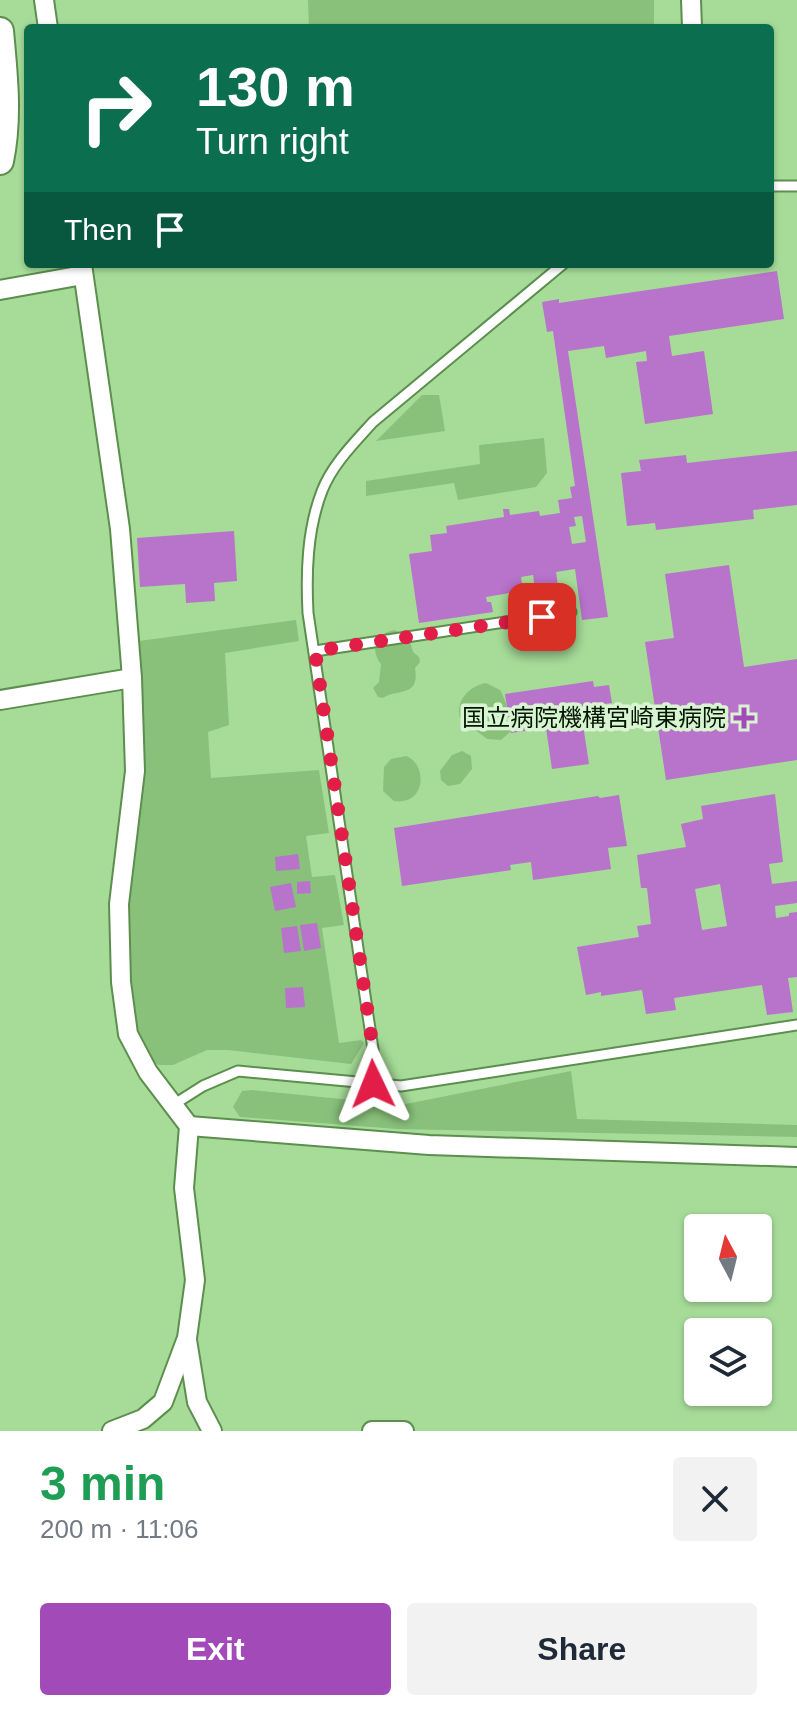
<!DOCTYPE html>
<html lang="en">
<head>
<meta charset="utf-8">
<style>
	:root { --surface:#fff; --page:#f2f2f3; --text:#1f2937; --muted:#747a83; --accent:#a24bb8 }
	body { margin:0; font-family:Helvetica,"Noto Sans JP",sans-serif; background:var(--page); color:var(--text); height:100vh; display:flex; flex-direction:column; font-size:30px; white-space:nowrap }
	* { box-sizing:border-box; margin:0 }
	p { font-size:26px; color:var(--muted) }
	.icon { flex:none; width:44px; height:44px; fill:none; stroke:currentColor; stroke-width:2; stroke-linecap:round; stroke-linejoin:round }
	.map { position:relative; height:1431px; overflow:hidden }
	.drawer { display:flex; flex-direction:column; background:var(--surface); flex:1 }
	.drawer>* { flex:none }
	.guide { position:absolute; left:24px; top:24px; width:750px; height:244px; border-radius:8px; box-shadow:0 2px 6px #0004; background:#0b6e4f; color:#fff; overflow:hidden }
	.needle { width:52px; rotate:353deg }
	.controls { position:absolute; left:684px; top:1214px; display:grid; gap:16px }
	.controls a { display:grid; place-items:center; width:88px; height:88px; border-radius:8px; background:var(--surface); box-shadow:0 2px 6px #0004; font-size:40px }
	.pin { position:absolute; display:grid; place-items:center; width:68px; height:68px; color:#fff; margin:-34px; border-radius:16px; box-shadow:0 4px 12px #0006 }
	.me { position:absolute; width:88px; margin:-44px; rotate:358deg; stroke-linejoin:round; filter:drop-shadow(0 0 6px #0008) }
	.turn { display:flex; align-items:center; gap:28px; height:168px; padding:0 40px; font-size:36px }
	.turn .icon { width:104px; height:104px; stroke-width:2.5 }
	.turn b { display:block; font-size:56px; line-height:68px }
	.then { display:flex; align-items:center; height:76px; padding:0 40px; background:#0003; gap:16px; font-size:30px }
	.round { display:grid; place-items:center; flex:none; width:84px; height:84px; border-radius:8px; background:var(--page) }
	.summary { display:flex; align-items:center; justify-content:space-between; height:136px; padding:0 40px }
	h1 { font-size:48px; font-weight:800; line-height:60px; color:#1e9e55 }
	.cta { display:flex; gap:16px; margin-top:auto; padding:16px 40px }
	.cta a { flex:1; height:92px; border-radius:8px; background:var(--accent); color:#fff; font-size:32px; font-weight:800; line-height:92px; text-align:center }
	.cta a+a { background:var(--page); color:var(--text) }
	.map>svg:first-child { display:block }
</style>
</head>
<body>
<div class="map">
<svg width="797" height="1431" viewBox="0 0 797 1431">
	<rect width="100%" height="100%" fill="#a6dc98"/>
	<g fill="#89c17b">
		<polygon points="308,0 654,0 654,28 309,28"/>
		<polygon points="422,395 439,395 445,431 376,441"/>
		<polygon points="544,438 547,473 536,487 458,500 454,483 366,496 366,481 480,464 479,445"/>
		<path d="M296,620L299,641L225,653L229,725L208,732L211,778L319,770L329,833L306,836L312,877L335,875L344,925L322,928L339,1043L361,1040L364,1043L351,1064L228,1050H207L173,1065H159L145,1059C111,964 135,867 142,769C145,727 140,683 139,641Z"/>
		<path d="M395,630L409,638L413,652L419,657L420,662L415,668C420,698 398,688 383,698L378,697L373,688L379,682L381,664C369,649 377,633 395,630Z"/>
		<path d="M486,683L500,690C507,703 510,715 511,731L501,740L487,739L460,718C455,701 469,686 486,683Z"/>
		<polygon points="462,751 471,756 472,769 460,784 448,786 441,780 440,771 452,755"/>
		<path d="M406,756C428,764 426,806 394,801L383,791L384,767L391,759Z"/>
		<polygon points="571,1071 577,1119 797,1125 797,1137 397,1129 240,1117 233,1107 242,1091 252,1090 401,1105"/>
	</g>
	<g fill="#b873ca" fill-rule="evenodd">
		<path d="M777,271L784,319L669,336L672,356L704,351L713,414L645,424L636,362L647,361L646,351L606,358L604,346L568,351L608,617L582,620L575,569L556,572L560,599L537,603L533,575L521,577L523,591L486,597L487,602H491L493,612L419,623L409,554L432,551L430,535L447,533L446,526L504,517L503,509H509L510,515L539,511L540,516L560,513L558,500L572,498L570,487L575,486L553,331L547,332L542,302L559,299V303ZM582,516L586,542L572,544L569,527L576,526L574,517Z"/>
		<polygon points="797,451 797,505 753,510 754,519 656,530 655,523 627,526 621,473 641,471 639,460 686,455 687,463"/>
		<polygon points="234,531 237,581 214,583 215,601 186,603 185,584 140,587 137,538"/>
		<polygon points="729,565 744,667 797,659 797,760 666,780 645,642 674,638 665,574"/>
		<polygon points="593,681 594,687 609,685 612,703 597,705 600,719 566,724 567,727 583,725 589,764 552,769 546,728 511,733 505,694"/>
		<path d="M775,794L783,862L769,864L772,884L797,881V903L775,906L776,918L789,916V913L797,912V977L788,978L793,1012L767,1015L762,985L674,998L676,1010L646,1014L642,990L601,996V992L586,995L577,947L639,937L637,926L651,924L647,888H641L637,855L686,847L681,824L703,819L701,806ZM720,884L727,926L702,930L695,889Z"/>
		<polygon points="619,795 627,846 608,848 611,869 533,880 531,862 510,865 511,870 402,886 394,828 598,796 600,798"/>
		<polygon points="298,854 300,869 276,871 275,857"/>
		<polygon points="310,881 311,893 297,894 297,882"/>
		<polygon points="291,883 296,907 275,911 270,887"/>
		<polygon points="317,923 321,948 304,951 300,925"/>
		<polygon points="297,926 301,951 284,953 281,928"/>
		<polygon points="303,987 305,1007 286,1008 285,988"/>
	</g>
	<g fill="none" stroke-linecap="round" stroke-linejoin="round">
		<defs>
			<g id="lane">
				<polyline points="770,186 797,186"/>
				<polyline points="315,651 571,612"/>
				<path d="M373,1084V1049L308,613C306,573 307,530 322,491C332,465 354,443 373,422L563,264"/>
				<polyline points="173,1105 203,1086 238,1071 401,1086 797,1025"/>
			</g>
			<g id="street">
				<polyline points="44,0 48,28"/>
				<polyline points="691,0 692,27"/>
				<polyline points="82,264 120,529 132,678 135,771 119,904 121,982 128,1034 148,1072 189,1126 184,1188 195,1280 187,1338 163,1402 143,1419 112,1431"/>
				<polyline points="0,290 83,275"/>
				<polyline points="0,700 132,678"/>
				<polyline points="189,1126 429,1145 797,1157"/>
				<polyline points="187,1340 197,1402 212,1431"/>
				<polyline points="372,1431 404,1431"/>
			</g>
			<path id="secondary" d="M0,31C4,75 9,117 0,161"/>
		</defs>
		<use href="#lane" stroke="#5c8e4e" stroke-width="13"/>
		<use href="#street" stroke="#5c8e4e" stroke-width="22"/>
		<use href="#secondary" stroke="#5c8e4e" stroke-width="30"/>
		<use href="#lane" stroke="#fff" stroke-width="9"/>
		<use href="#street" stroke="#fff" stroke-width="18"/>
		<use href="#secondary" stroke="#fff" stroke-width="26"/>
	</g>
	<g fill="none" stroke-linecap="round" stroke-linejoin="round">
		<polyline stroke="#e11d48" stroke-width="14" stroke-dasharray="0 25.2" points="373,1084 373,1049 315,651 542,617"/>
	</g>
	<path fill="#a24bb8" stroke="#d9f4d2" stroke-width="3" d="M740 706h8v8h8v8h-8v8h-8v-8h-8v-8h8z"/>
	<g text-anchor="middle" stroke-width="7" stroke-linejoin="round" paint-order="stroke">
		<g font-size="24" fill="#031600" stroke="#d9f4d2" text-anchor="end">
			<text x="726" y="726">国立病院機構宮崎東病院</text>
		</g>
	</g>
</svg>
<div class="controls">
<a><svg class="needle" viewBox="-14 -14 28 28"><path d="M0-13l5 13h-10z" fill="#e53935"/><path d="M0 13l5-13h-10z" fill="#747a83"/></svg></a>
<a><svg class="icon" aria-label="layers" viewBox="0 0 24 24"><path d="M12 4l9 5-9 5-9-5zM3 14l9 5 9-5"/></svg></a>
</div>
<div class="pin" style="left:542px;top:617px;background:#d93025"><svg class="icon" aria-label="arrive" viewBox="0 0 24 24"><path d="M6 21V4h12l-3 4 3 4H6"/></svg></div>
<svg class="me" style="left:373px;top:1084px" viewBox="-20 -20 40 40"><path d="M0-17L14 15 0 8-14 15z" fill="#e11d48" stroke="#fff" stroke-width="4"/></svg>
<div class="guide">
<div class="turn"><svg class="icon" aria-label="right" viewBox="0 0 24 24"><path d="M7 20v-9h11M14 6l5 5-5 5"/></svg><div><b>130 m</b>Turn right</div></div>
<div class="then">Then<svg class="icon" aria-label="arrive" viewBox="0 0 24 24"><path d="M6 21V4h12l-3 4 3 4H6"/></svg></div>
</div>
</div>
<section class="drawer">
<div class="summary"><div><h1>3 min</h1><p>200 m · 11:06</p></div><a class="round"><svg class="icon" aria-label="close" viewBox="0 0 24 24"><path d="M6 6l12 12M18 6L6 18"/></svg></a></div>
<div class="cta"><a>Exit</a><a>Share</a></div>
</section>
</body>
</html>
